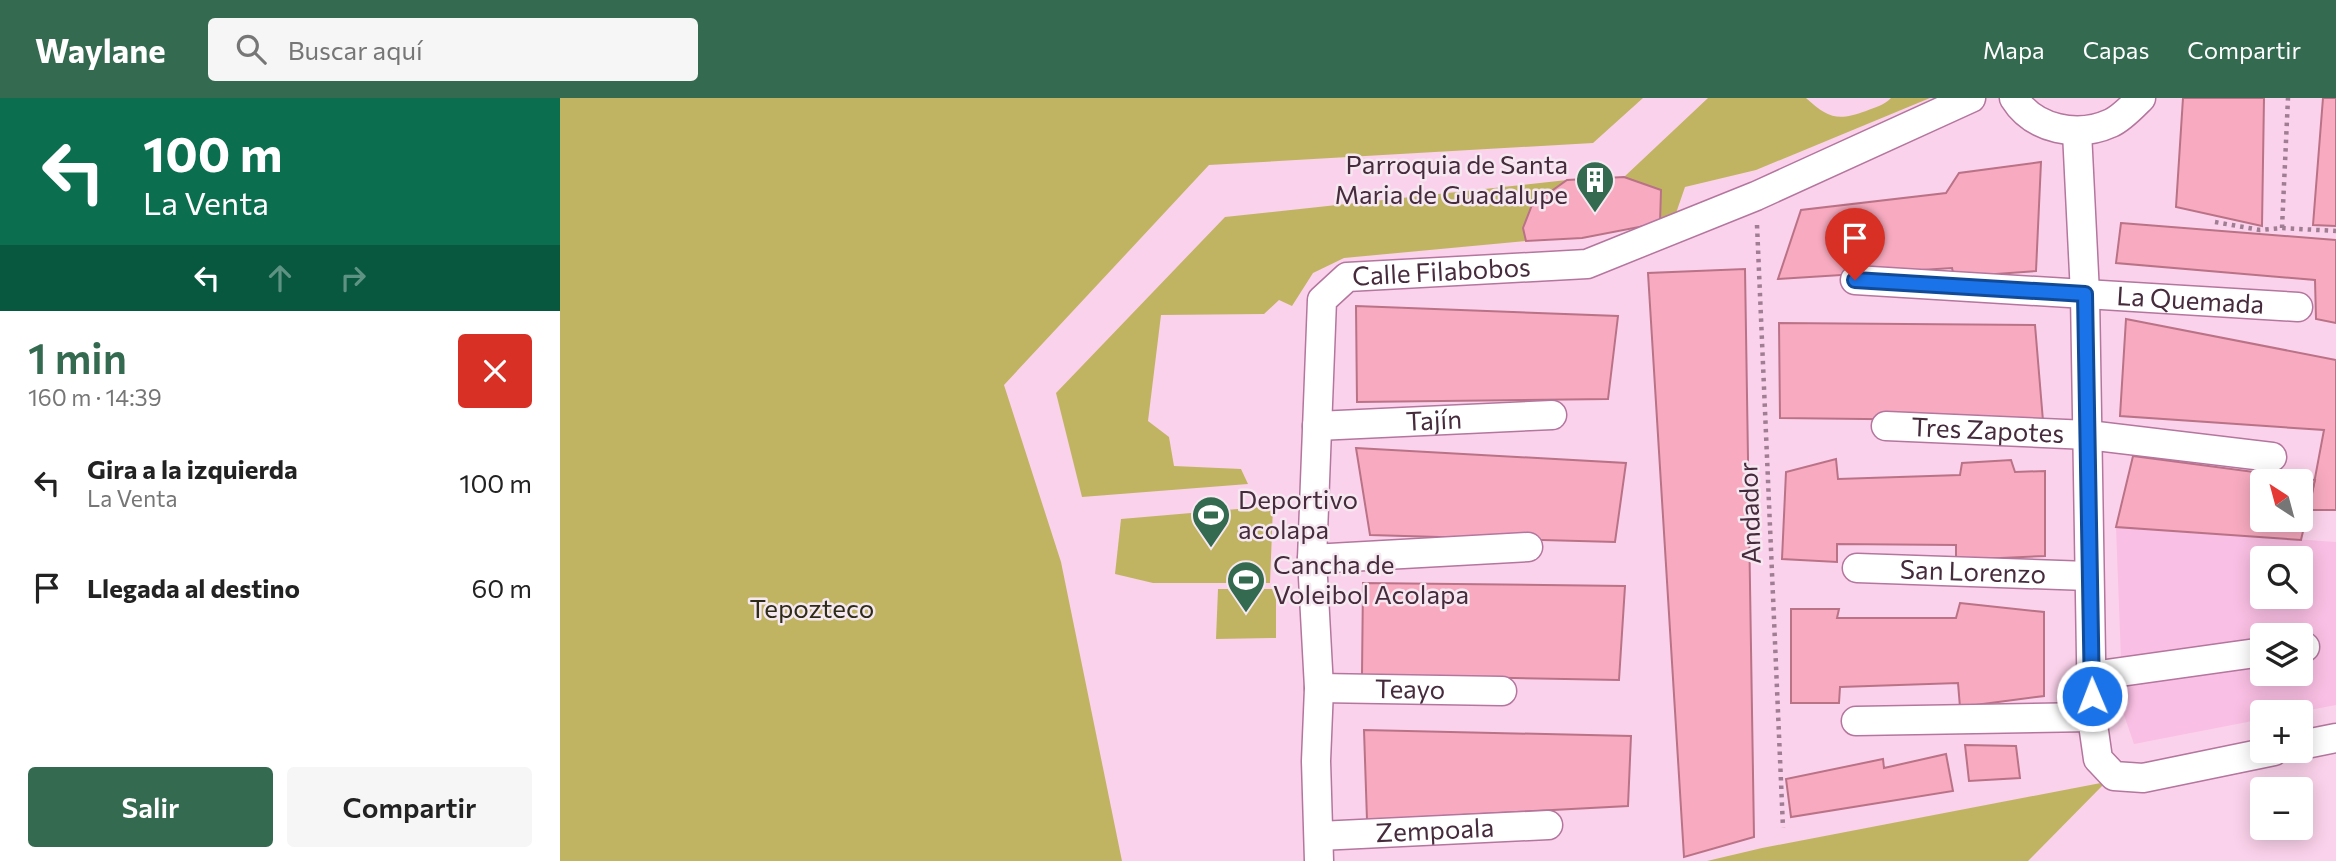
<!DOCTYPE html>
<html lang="es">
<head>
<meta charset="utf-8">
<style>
	:root { --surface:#fff; --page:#f6f6f6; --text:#222; --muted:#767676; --accent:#346a50 }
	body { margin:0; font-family:Commissioner,sans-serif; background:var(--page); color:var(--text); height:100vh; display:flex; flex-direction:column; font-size:26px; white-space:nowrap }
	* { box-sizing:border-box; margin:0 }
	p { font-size:23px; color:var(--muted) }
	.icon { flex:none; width:38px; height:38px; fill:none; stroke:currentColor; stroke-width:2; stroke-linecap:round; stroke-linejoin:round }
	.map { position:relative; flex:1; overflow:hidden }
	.side { display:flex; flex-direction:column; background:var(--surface); width:560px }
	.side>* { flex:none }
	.top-card { background:#0b6e4f; color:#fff; overflow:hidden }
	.needle { width:46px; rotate:324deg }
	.buttons { position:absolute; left:1690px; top:371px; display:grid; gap:14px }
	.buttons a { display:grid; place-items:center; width:63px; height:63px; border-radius:7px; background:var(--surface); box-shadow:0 4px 18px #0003; font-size:35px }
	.pin { position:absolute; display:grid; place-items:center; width:60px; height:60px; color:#fff; margin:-72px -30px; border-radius:50% 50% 50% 0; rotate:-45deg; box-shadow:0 0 7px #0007 }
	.pin .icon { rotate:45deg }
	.me { position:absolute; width:77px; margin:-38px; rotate:359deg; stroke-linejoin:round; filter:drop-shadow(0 0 5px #0008) }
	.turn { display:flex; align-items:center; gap:24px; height:147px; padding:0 28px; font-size:32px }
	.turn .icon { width:91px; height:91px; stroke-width:2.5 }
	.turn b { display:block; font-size:49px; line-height:60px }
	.lanes { display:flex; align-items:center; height:66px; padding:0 28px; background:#0003; justify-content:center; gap:35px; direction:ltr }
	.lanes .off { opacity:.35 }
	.round { display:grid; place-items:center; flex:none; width:74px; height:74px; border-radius:7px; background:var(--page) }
	.head { display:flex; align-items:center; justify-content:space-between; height:119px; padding:0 28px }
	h1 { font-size:42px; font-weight:600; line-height:52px; color:var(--accent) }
	.button { display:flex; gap:14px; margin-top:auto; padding:14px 28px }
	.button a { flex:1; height:80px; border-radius:7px; background:var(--accent); color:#fff; font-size:28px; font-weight:600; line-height:80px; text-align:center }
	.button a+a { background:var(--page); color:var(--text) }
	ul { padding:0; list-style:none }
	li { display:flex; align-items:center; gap:21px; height:105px; padding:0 28px }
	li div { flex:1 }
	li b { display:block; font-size:26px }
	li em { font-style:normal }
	header { display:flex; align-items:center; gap:42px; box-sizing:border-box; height:98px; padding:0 35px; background:var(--accent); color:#fff }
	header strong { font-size:33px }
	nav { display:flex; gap:38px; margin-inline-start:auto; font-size:24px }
	.search { width:490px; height:63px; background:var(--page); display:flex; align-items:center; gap:18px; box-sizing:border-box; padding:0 24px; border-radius:7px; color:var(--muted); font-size:26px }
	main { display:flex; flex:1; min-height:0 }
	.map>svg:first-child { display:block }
</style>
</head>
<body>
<header>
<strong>Waylane</strong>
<div class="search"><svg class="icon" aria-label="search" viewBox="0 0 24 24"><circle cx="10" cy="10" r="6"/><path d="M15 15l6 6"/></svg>Buscar aquí</div>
<nav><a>Mapa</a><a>Capas</a><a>Compartir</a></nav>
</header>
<main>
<section class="side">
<div class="top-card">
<div class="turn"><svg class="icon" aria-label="left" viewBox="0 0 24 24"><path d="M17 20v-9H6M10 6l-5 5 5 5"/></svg><div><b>100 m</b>La Venta</div></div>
<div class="lanes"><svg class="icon" aria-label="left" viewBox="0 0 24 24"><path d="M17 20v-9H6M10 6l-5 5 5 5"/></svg><svg class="icon off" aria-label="ahead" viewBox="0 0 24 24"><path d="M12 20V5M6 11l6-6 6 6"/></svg><svg class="icon off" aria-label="right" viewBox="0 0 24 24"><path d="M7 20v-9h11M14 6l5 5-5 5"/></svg></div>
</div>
<div class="head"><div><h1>1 min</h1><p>160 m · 14:39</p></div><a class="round" style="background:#d93025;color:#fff"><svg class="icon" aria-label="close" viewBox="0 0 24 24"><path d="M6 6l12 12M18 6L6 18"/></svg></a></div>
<ul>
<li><svg class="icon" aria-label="left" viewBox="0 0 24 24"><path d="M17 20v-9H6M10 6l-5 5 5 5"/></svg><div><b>Gira a la izquierda</b><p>La Venta</p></div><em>100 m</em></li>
<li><svg class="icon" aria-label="arrive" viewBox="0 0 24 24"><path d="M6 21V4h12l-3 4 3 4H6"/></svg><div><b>Llegada al destino</b></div><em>60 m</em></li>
</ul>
<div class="button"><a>Salir</a><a>Compartir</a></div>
</section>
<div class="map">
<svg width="1776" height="763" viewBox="0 0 1776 763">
	<rect width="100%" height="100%" fill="#fbd2eb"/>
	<path fill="#fabfe4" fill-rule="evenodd" d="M1556,429L1776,444V607L1739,614H1703V621L1574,646L1563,614ZM1703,460H1741V499H1703ZM1703,537H1741V576H1703Z"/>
	<g fill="#c0b462">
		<polygon points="0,0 1083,0 1033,45 649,67 444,287 501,464 562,763 0,763"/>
		<path d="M1148,0H1246C1269,21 1278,23 1306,13C1316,9 1324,7 1331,0H1370L1196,72L1125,89L1114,121L1100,125L1101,92L1064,79Z"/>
		<path d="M1007,82C985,98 958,112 966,143L784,160L753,175L732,208L719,202L704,216L601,217L588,323L609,339L614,368L681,371L688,386L522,399L496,295L665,119Z"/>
		<polygon points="713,408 710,485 593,485 555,476 561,421"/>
		<polygon points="658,491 716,491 716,540 656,541"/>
		<polygon points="1546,684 1468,763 1147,763 1202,750"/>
	</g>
	<g fill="#f8abc0" stroke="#ba7287" stroke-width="2" fill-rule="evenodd">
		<polygon points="1623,0 1704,0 1702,128 1616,109"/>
		<polygon points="1763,0 1776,0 1776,128 1753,127"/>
		<polygon points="1481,64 1476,173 1394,179 1392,170 1218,181 1241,112 1386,95 1399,75"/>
		<polygon points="1064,79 1101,92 1100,125 1022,140 966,143 963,130 972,107 1007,82"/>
		<polygon points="1561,125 1776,142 1776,225 1756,221 1755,182 1556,165"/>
		<polygon points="1185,171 1194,739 1124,759 1088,175"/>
		<polygon points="796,208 1058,218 1048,301 797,304"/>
		<polygon points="1566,221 1776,262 1776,412 1749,412 1764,332 1560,318"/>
		<polygon points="1219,225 1475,227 1483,323 1220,320"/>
		<polygon points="796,350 1066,365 1055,444 810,437"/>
		<path d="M1573,358L1755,382L1741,442L1556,429ZM1703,383H1741V422H1703Z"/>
		<polygon points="1276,361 1278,381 1400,377 1402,365 1451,362 1455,374 1485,373 1485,458 1396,462 1396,447 1277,446 1277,464 1222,461 1226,374"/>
		<polygon points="803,485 1065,488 1059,582 802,577"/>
		<polygon points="1400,505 1484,514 1484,598 1400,609 1398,585 1280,589 1279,605 1231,605 1231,511 1279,511 1277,520 1396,520"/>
		<polygon points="804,632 1071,638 1068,708 807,722"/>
		<polygon points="1405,647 1456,648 1460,680 1409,683"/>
		<polygon points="1386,656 1393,693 1231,719 1226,681 1323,661 1324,670"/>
	</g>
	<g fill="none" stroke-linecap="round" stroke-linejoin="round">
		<defs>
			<g id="minor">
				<path d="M1454,0C1474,32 1518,40 1551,25C1562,20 1573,8 1581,0"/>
				<polyline points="1517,34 1525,196 1532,619 1538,661 1554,678 1583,680 1714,653"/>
				<path id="s1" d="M1295,182L1738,209"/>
				<path id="s2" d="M757,328L992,317"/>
				<path id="s3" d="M1326,328L1528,337L1712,359"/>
				<polyline points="752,461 968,449"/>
				<path id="s4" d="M1297,470L1528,478"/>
				<polyline points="1741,549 1745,549"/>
				<polyline points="1532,578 1703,554"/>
				<path id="s5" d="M759,590L942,593"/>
				<polyline points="1296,623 1532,619"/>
				<polyline points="1741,647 1776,640"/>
				<path id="s6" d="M759,738L988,727"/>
				<path id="s7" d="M759,763L756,663L759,590L752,461L762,202L787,179L1027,166L1196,98L1411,0"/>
			</g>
		</defs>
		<use href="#minor" stroke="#b4769e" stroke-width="31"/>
		<g stroke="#9f7d92" stroke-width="4.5" stroke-dasharray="3.5 5" stroke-linecap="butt">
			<polyline points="1655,124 1700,132 1722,130 1776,133"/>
			<polyline points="1197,127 1223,730"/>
			<polyline points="1722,130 1728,0"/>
		</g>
		<use href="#minor" stroke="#fff" stroke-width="28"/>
	</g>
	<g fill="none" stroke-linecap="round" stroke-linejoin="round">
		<defs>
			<polyline id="route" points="1295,182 1525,196 1532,598"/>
		</defs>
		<use href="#route" stroke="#114b97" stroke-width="18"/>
		<use href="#route" stroke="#1a73e8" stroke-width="12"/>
	</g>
	<defs>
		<symbol id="building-pin" viewBox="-11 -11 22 30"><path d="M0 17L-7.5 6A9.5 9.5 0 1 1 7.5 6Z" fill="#346a50" stroke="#f6e8f0"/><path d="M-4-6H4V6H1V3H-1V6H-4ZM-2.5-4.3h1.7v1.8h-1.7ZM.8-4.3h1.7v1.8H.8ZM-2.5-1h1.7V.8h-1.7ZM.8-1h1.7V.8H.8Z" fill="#fff"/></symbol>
		<symbol id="stadium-pin" viewBox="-11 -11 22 30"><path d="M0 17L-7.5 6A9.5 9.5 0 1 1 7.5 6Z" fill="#346a50" stroke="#f6e8f0"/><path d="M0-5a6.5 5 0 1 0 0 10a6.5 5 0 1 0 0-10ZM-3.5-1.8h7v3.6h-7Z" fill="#fff"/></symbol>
	</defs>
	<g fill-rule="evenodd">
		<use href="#building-pin" x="1013" y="60" width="44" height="60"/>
		<use href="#stadium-pin" x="629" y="395" width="44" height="60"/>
		<use href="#stadium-pin" x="664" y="460" width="44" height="60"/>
	</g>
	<g text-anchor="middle" stroke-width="5" stroke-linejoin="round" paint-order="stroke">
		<g font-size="26" fill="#462b3c" stroke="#f6e8f0" text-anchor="start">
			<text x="1008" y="76" text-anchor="end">Parroquia de Santa<tspan x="1008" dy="30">Maria de Guadalupe</tspan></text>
			<text x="678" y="411">Deportivo<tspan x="678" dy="30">acolapa</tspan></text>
			<text x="713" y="476">Cancha de<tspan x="713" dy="30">Voleibol Acolapa</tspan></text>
		</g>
		<g font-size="26" fill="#462b3c" stroke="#f6e8f0">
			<text dy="9" stroke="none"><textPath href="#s7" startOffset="690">Calle Filabobos</textPath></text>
			<text dy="9" stroke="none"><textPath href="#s1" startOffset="336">La Quemada</textPath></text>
			<text dy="9" stroke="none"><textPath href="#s2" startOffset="117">Tajín</textPath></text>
			<text dy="9" stroke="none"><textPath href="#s3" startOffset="102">Tres Zapotes</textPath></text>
			<text transform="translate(1190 415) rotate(-92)" y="9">Andador</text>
			<text dy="9" stroke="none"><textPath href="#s4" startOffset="116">San Lorenzo</textPath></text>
			<text dy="9" stroke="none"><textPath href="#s5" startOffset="91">Teayo</textPath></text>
			<text dy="9" stroke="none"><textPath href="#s6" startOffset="116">Zempoala</textPath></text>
		</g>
		<g font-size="26" fill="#2e2b17" stroke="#f6e8f0">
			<text x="252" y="520">Tepozteco</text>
		</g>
	</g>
</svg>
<div class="buttons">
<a><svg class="needle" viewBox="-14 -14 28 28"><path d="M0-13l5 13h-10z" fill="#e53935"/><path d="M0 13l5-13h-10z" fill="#767676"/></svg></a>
<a><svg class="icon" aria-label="search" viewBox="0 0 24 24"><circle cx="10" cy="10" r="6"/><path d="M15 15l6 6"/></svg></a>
<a><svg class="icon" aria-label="layers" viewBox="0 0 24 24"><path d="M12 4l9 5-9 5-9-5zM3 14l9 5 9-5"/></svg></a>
<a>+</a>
<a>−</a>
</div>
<div class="pin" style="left:1295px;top:182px;background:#d93025"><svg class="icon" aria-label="arrive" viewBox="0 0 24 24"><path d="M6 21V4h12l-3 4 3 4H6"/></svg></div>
<svg class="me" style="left:1532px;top:598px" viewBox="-20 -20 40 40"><circle r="17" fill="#1a73e8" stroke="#fff" stroke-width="3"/><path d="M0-11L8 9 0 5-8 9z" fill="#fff"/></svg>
</div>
</main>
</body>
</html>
